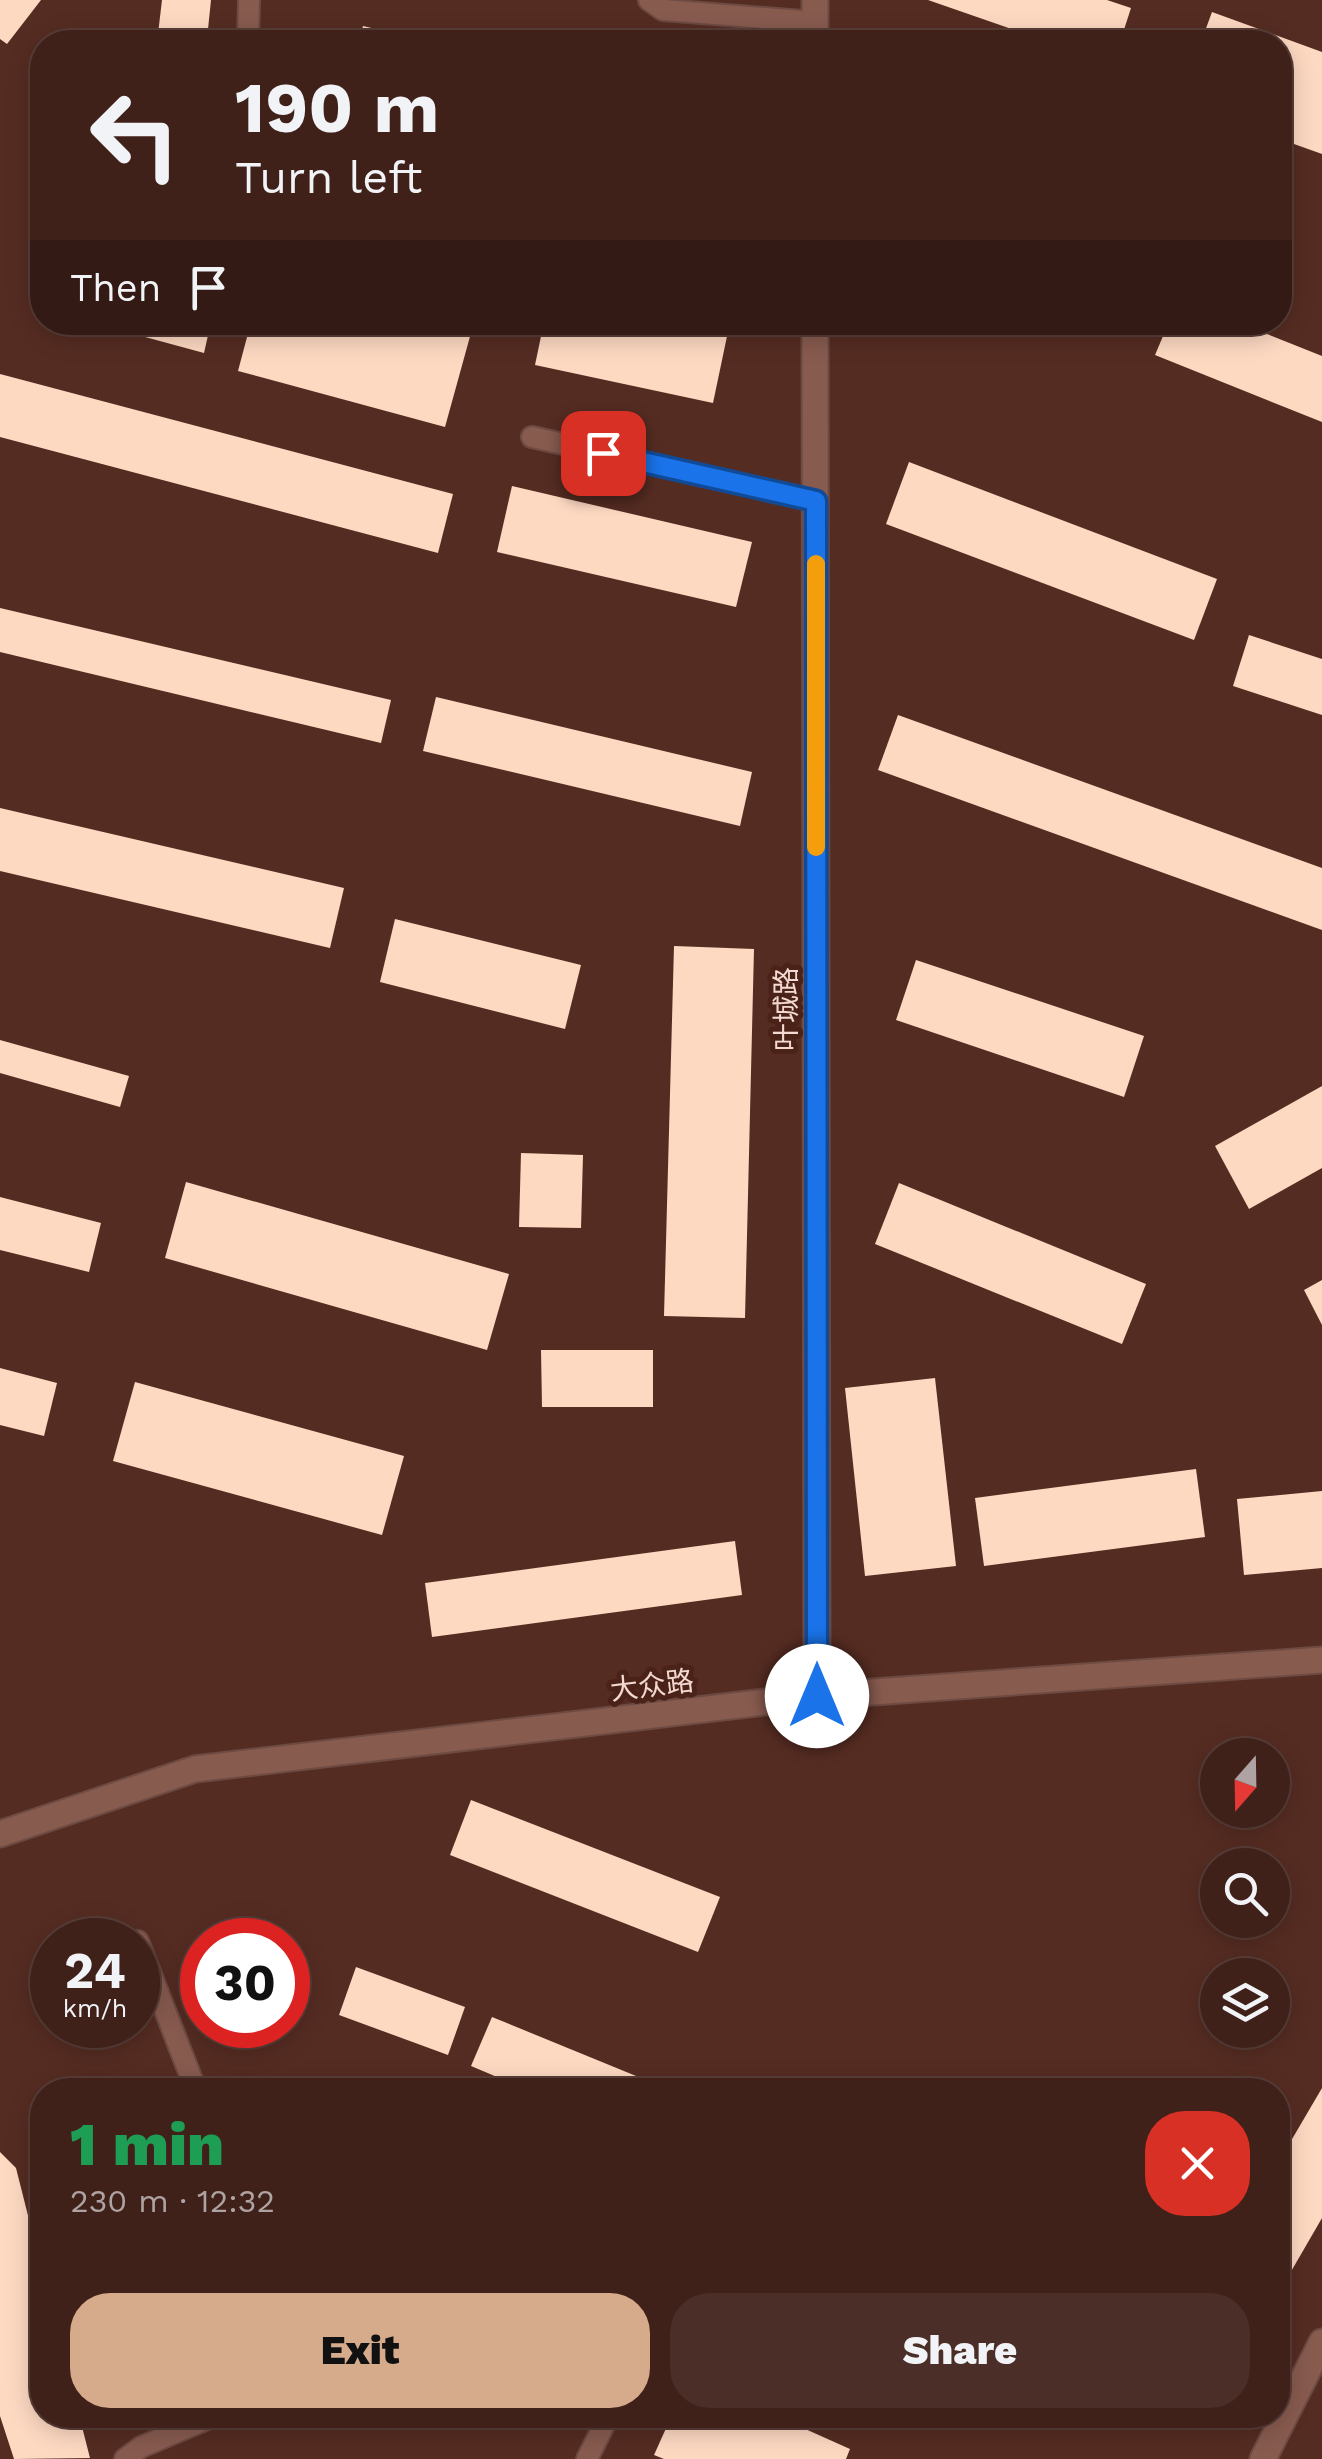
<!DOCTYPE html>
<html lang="en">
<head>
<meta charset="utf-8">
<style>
	:root { --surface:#40211a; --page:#4b2e27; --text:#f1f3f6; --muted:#aea3a2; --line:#593e39; --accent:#d6ab8b }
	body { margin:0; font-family:"Work Sans","Noto Sans SC",sans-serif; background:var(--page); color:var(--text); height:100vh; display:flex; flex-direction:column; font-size:38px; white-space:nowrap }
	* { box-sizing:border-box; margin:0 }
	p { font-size:32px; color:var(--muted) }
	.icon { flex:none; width:55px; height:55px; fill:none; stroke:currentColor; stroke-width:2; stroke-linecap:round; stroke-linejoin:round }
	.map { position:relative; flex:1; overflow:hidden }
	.side { position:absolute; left:30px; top:2078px; width:1260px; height:350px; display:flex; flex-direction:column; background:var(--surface); border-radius:40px; box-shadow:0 5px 25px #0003,0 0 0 2px var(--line) }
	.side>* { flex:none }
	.top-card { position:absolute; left:30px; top:30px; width:1262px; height:305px; border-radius:40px; box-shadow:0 5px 25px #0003,0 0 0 2px var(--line); background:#40211a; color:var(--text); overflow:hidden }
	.needle { width:65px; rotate:200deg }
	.fabs { position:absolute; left:1200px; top:1738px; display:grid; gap:20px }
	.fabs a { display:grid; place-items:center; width:90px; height:90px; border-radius:50%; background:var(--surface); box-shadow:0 5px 25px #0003,0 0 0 2px var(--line); font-size:50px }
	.speed { position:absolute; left:30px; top:1918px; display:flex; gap:20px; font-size:50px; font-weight:700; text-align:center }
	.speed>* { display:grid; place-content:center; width:130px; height:130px; border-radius:50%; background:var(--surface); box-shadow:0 5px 25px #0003,0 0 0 2px var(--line); line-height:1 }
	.speed small { font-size:25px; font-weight:400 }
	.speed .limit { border:15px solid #d22; background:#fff; color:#111 }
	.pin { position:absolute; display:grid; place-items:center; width:85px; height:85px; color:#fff; margin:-42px; border-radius:20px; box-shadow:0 5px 15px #0006 }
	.me { position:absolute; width:110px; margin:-55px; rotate:0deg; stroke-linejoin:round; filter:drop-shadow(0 0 8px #0008) }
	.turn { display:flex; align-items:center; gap:35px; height:210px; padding:0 40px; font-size:45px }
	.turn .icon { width:130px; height:130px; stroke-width:2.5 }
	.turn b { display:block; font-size:70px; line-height:85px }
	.then { display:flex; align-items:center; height:95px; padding:0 40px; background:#0003; gap:20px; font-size:38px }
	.round { display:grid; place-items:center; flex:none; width:105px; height:105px; border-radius:40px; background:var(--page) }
	.summary { display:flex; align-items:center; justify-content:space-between; height:170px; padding:0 40px }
	h1 { font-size:60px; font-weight:800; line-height:75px; color:#1e9e55 }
	.primary-button { display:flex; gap:20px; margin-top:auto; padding:20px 40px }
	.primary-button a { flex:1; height:115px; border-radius:40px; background:var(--accent); color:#111; font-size:40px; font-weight:800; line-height:115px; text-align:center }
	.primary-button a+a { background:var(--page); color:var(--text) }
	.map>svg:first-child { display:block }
</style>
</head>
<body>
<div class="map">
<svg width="1322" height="2459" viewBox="0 0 1322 2459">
	<rect width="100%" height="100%" fill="#552c22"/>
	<g fill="#fdd9c2">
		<polygon points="0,0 41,0 7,44 0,39"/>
		<polygon points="162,0 211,0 207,39 158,34"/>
		<polygon points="928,0 1107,0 1131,8 1120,42 1049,42"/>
		<polygon points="1212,12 1322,52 1322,154 1280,139 1280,42 1201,42"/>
		<polygon points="363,26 427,41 427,42 359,42"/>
		<polygon points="90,322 211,322 204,353"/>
		<polygon points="251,322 474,322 445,427 238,371"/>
		<polygon points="544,322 730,322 713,403 535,365"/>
		<polygon points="1169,322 1237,322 1322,356 1322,422 1155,355"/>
		<polygon points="0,374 453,494 438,553 0,437"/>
		<polygon points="909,462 1217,579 1194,640 886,524"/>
		<polygon points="512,486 752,542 736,607 497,552"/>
		<polygon points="0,608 391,700 381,743 0,652"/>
		<polygon points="1249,635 1322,659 1322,715 1233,686"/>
		<polygon points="436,697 752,772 740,826 423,751"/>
		<polygon points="898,715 1322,868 1322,930 878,770"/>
		<polygon points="0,808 344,888 330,948 0,871"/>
		<polygon points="395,919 581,965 565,1029 380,982"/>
		<polygon points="674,946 754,949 745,1318 664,1316"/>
		<polygon points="916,960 1144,1036 1124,1097 896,1020"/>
		<polygon points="0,1040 129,1076 120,1107 0,1073"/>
		<polygon points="1322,1086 1322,1168 1249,1209 1215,1146"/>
		<polygon points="521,1153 583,1155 581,1228 519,1227"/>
		<polygon points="186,1182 509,1274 487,1350 165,1258"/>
		<polygon points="899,1183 1146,1284 1122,1344 875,1244"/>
		<polygon points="0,1197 101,1223 89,1272 0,1250"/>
		<polygon points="1322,1280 1322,1325 1304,1290"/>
		<polygon points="541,1350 653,1350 653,1407 542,1407"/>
		<polygon points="0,1368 57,1383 44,1436 0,1425"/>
		<polygon points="935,1378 956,1566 865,1576 845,1388"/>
		<polygon points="135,1382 404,1456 382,1535 113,1461"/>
		<polygon points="1196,1469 1205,1537 984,1566 975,1498"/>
		<polygon points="1322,1491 1322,1568 1244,1575 1237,1499"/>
		<polygon points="735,1541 742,1595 432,1637 425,1583"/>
		<polygon points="471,1800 720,1897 698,1952 450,1855"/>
		<polygon points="356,1967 465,2007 448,2055 339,2015"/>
		<polygon points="492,2017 641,2078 636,2090 528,2090 471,2066"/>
		<polygon points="1322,2088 1322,2218 1278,2294 1278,2163"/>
		<polygon points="0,2152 16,2168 42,2271 42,2415 79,2415 90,2458 14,2459 0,2416"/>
		<polygon points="672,2415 774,2415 850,2449 846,2459 664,2459 654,2455"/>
	</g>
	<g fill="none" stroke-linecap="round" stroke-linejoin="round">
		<defs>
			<g id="service">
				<polyline points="649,0 663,10 815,22"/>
				<polyline points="248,42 249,0"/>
				<polyline points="532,437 816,501"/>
				<polyline points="138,1941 196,2090"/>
				<polyline points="125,2459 141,2447 217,2415"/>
				<polyline points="587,2459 609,2415"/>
			</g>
			<g id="minor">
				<polyline points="815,0 815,42"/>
				<polyline points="815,322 817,1696"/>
				<polyline points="0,1834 195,1769 817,1696 1322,1660"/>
				<polyline points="1263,2459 1322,2342"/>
			</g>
		</defs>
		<use href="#service" stroke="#6d4a42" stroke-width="24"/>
		<use href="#minor" stroke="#6d4a42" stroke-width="29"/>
		<use href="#service" stroke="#885b4f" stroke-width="20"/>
		<use href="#minor" stroke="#885b4f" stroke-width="25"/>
	</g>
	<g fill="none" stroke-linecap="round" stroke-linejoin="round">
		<defs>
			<polyline id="route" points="603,453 816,501 817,1696"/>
		</defs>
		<use href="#route" stroke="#114b97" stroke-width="25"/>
		<use href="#route" stroke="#1a73e8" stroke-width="18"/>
		<polyline stroke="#f59e0b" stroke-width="18" points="816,564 816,847"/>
	</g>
	<g text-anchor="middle" stroke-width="10" stroke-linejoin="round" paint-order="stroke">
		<g font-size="28" fill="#f3d9d2" stroke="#4a2218">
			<text transform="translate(786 1009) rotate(-90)" y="10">叶城路</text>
			<text transform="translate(652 1685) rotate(-7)" y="10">大众路</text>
		</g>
	</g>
</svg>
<div class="fabs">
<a><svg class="needle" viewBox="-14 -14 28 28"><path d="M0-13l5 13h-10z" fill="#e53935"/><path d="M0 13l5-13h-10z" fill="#aea3a2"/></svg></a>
<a><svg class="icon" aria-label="search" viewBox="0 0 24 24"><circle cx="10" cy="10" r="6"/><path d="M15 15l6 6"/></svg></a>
<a><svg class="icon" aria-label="layers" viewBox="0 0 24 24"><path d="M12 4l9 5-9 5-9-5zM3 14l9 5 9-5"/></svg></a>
</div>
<div class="speed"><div>24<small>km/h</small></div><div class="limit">30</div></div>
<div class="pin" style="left:603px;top:453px;background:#d93025"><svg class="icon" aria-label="arrive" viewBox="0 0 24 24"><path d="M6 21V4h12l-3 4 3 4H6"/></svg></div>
<svg class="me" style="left:817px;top:1696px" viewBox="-20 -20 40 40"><circle r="19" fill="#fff"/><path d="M0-13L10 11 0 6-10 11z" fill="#1a73e8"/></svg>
<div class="top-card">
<div class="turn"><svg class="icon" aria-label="left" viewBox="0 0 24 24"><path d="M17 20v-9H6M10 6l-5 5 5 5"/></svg><div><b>190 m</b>Turn left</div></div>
<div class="then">Then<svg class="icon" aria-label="arrive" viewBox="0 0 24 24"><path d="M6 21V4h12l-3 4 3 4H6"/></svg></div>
</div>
<section class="side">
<div class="summary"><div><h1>1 min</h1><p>230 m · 12:32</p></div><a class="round" style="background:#d93025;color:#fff"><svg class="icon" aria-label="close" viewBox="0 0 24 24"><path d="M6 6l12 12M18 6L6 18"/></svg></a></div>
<div class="primary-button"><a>Exit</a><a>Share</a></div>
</section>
</div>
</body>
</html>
